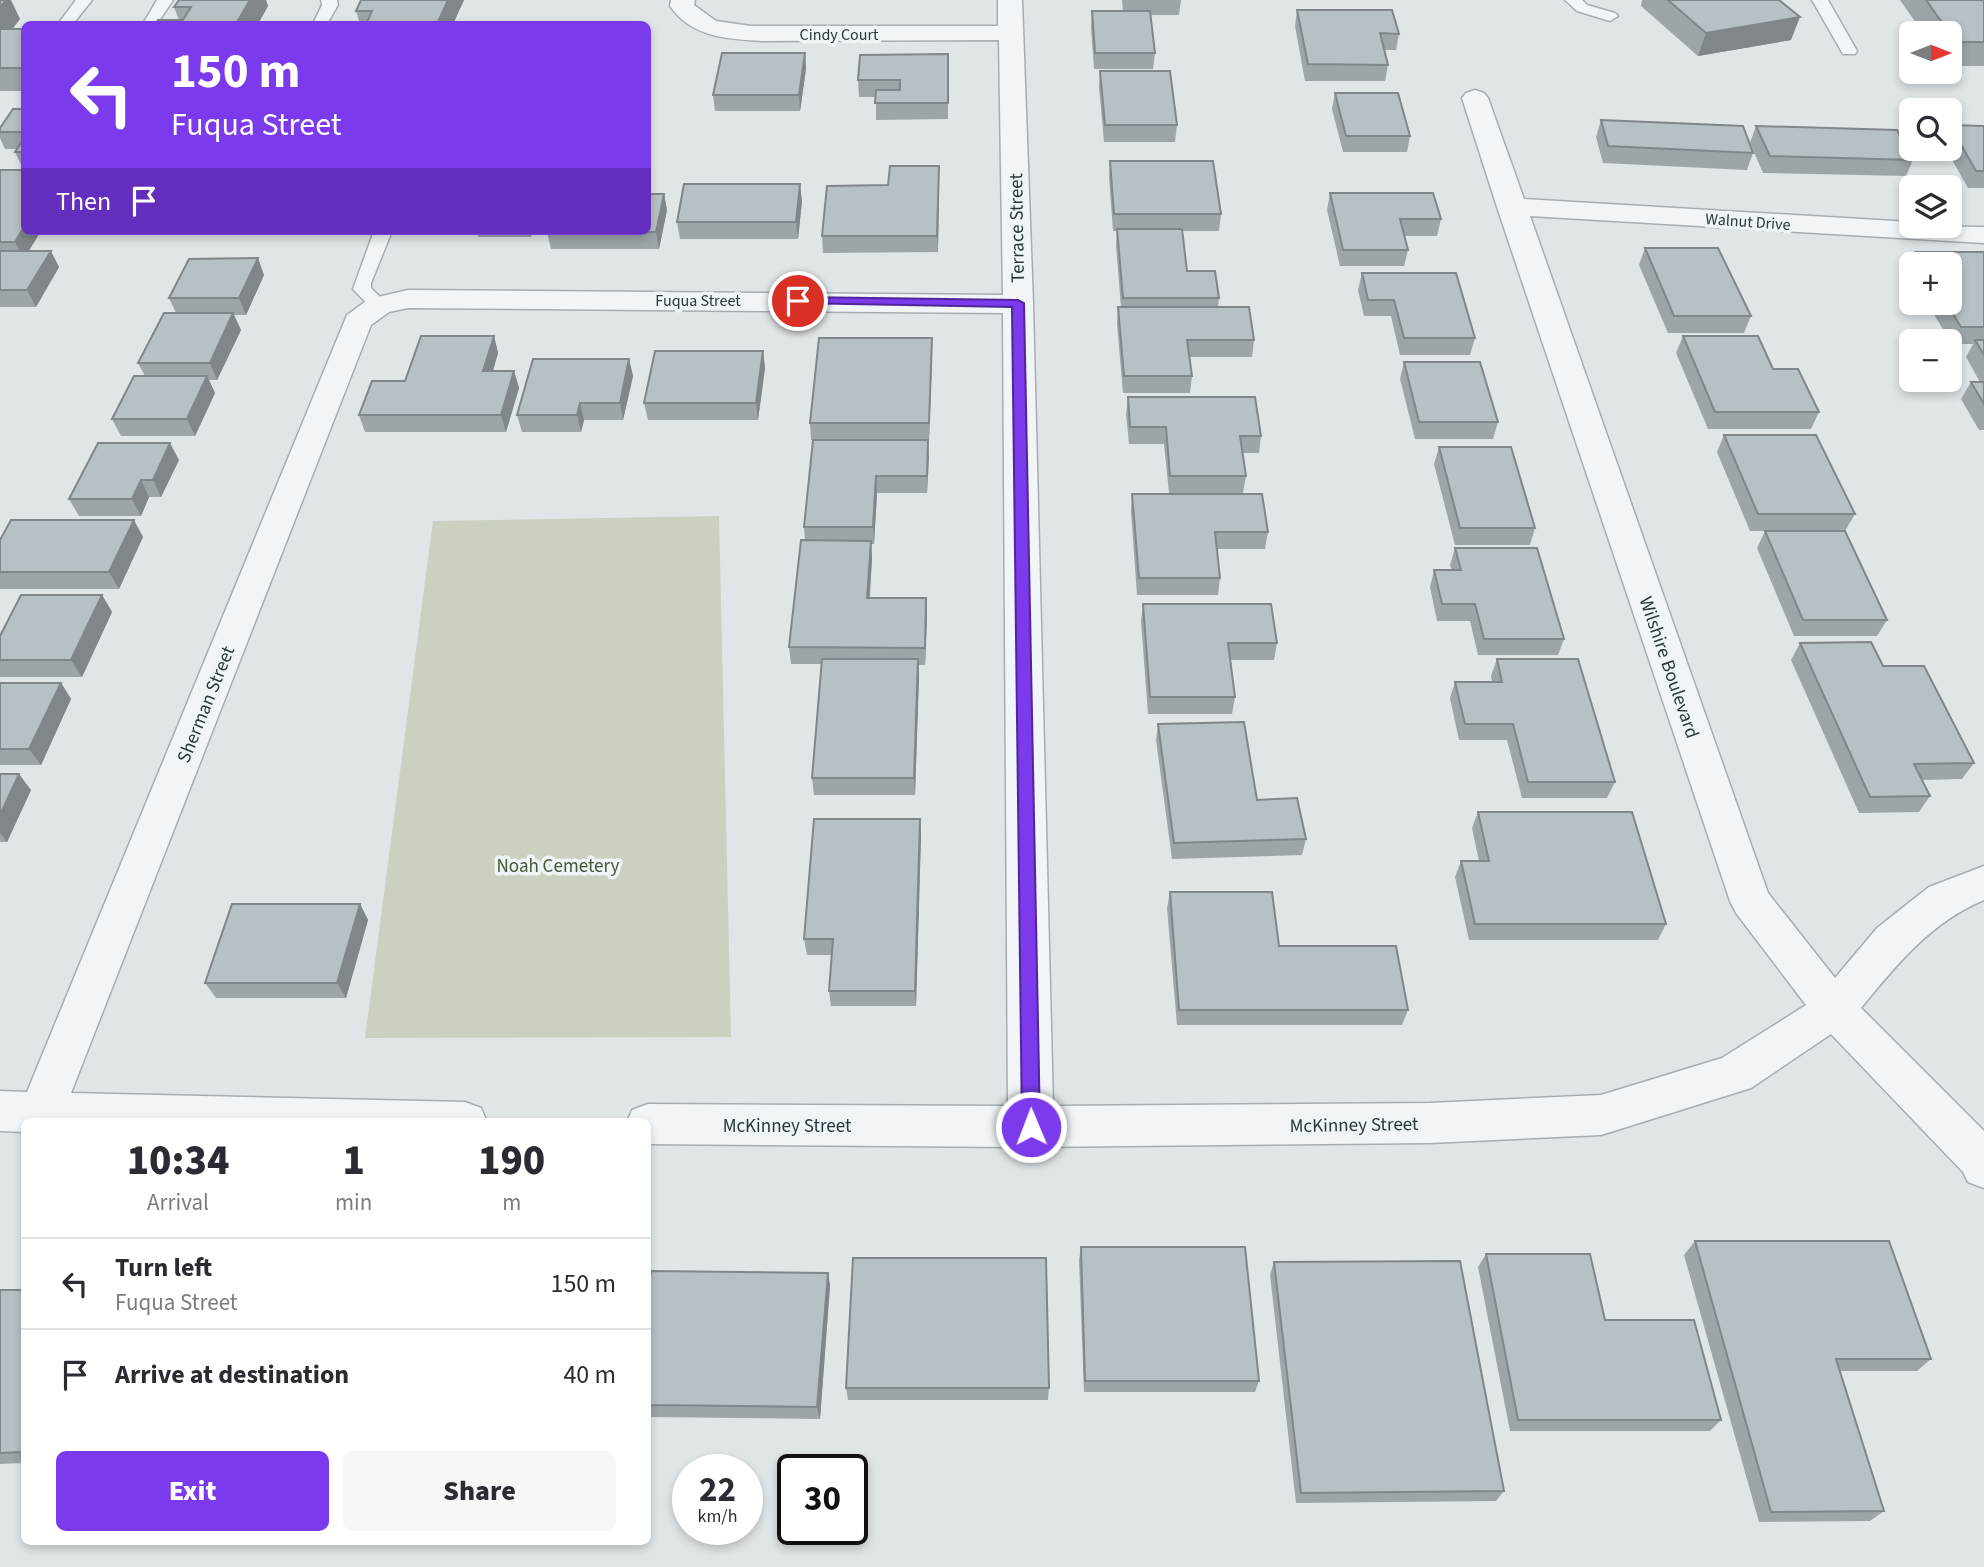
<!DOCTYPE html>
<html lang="en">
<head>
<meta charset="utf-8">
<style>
	:root { --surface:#fff; --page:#f7f7f7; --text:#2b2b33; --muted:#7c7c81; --line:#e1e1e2; --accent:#7c3aed }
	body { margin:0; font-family:"Source Sans 3",sans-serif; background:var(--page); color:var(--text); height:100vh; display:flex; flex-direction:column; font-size:26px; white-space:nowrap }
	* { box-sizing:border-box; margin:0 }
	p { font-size:23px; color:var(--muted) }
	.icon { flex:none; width:38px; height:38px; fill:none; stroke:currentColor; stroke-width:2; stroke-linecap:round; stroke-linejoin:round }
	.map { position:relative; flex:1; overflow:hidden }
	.drawer { position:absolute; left:21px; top:1118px; width:630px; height:427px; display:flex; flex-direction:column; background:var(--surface); border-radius:10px; box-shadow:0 4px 10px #0003 }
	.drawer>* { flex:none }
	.hud { position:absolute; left:21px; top:21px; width:630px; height:214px; border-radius:10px; box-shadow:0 4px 10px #0003; background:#7c3aed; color:#fff; overflow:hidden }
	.needle { width:46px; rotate:90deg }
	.fabs { position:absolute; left:1899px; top:21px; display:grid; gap:14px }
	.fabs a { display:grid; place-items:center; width:63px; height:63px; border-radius:10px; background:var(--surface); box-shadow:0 4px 10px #0003; font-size:35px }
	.speed { position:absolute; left:672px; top:1454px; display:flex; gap:14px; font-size:35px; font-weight:700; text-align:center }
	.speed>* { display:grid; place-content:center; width:91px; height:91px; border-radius:50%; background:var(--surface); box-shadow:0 4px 10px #0003; line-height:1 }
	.speed small { font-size:18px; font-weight:400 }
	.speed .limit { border:4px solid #111; border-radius:10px; background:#fff; color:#111 }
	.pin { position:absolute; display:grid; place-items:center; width:60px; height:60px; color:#fff; margin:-30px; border:4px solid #fff; border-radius:50%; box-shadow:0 2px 7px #0007 }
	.me { position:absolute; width:77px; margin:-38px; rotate:359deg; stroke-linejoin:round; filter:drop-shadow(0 0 5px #0008) }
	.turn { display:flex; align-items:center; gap:24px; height:147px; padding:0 35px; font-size:32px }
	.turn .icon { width:91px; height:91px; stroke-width:2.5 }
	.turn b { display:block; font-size:49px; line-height:60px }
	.then { display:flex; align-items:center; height:66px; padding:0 35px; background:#0003; gap:14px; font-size:26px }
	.eta { display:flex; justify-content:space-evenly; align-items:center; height:119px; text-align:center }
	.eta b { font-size:42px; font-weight:800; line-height:49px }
	.primary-button { display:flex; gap:14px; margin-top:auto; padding:14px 35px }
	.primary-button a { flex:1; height:80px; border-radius:10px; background:var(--accent); color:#fff; font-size:28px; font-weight:800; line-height:80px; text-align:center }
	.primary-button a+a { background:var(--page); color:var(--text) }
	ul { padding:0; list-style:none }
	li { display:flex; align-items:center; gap:21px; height:91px; padding:0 35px; border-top:2px solid var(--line) }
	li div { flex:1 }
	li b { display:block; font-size:26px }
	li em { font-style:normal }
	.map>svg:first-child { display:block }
</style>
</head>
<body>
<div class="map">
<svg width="1984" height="1567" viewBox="0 0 1984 1567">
	<rect width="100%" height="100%" fill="#e0e5e8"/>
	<polygon fill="#cad1c1" points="719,516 731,1037 365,1038 433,521"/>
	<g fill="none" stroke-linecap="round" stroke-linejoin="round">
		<defs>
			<g id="service">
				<polygon points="76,0 92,0 73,24 58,24"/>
				<polygon points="157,0 173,0 157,24 143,24"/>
				<polygon points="321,0 337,0 338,5 327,24 313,24 322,5"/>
				<polygon points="1565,0 1582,0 1587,5 1615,13 1618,16 1610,21 1577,11"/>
				<polygon points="1812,0 1828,0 1857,51 1855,54 1843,54"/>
				<polygon points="374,231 392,231 371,283 371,288 388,305 379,311 372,309 353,289"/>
			</g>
			<path id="minor" d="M671,0H695L694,5L716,21L751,26H998V0H1022L1033,304L1053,1106L1430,1103L1601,1095L1722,1058L1806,1005L1736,913L1730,901L1497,207L1462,98L1466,93L1475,90L1484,93L1488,98L1524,199L1911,222V226L1984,227V243L1530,216L1768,893L1835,978L1877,928L1929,887L1984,866V900C1931,922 1897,964 1861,1008L1984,1131V1188L1968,1182L1963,1172L1831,1034L1751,1088L1601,1135L1430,1143L1031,1147L648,1144V1122H627L632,1110L648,1104L1008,1106L1003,313L408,308L389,312L371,325L71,1093L465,1102L481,1108L487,1122H24V1132L0,1131V1091L27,1092L347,315L369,299L408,290L1003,295L999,40L762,41C727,39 691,37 670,6Z"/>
		</defs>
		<use href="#service" stroke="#a6adb2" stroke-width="3"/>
		<use href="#minor" stroke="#a6adb2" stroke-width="3"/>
		<use href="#service" fill="#f2f5f7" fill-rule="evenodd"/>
		<use href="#minor" fill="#f2f5f7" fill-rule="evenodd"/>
	</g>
	<g fill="#9da5a9">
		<polygon points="0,0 20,19 12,29 24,29 24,91 0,91"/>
		<polygon points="179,0 266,0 268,6 258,24 155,24 179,20 174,7"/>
		<polygon points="361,0 464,0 453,24 360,24 356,11"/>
		<polygon points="1122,0 1181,0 1179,15 1150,15 1155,53 1153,69 1094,69 1091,27 1092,11 1123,11"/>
		<polygon points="1642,0 1779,0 1791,40 1698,56 1641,6"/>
		<polygon points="1900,0 1984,0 1984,66 1950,66 1950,33 1923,33"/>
		<polygon points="1297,10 1399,34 1396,50 1384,50 1388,65 1385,81 1305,81 1295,26"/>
		<polygon points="805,53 806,69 800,111 715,111 713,95"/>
		<polygon points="948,54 948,119 876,120 876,97 859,97 858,80"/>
		<polygon points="1100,71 1177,125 1175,142 1104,142 1099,87"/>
		<polygon points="1335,93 1410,136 1407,152 1343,152 1332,109"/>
		<polygon points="24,109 24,169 23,169 15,152 18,149 5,149 0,138 0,128"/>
		<polygon points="1601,120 1753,153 1747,170 1603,163 1596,137"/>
		<polygon points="1950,125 1984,126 1984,188 1968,188 1946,149 1950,149"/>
		<polygon points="1756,126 1913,160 1906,176 1763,173 1750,143"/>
		<polygon points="1110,161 1221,214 1219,231 1182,231 1187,271 1219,298 1218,307 1254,340 1252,357 1190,357 1192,376 1190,393 1123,393 1117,324 1118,307 1121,307 1116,246 1117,231 1113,231 1109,177"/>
		<polygon points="939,166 938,252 823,253 822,236 888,185"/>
		<polygon points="0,170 29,251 59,267 36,307 0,307"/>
		<polygon points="1330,193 1441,219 1437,236 1404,236 1408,250 1404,266 1340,266 1327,210"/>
		<polygon points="664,194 667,210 659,249 551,249 547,232"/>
		<polygon points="802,201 798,239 680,239 677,222"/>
		<polygon points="477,231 533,231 531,237 478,237"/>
		<polygon points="1645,248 1751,316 1744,333 1668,333 1639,265"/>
		<polygon points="1916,252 1984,252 1984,430 1979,430 1961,399 1971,382 1980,382 1966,357 1973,344 1952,344 1927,303 1950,303 1950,264 1911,264 1911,275 1908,269"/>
		<polygon points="1362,273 1475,338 1470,355 1400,355 1391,316 1364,316 1358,290"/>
		<polygon points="264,275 246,315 234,315 241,330 217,380 209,380 215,393 195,436 121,436 112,419 145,376 138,363 176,313 169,298"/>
		<polygon points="494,336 498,353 493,371 514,371 519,388 506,432 365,432 359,415 405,381"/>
		<polygon points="1683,336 1773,369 1819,412 1811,429 1708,429 1676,353"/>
		<polygon points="932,338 932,355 929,440 811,440 810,423"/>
		<polygon points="763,351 765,368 758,420 648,420 644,403"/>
		<polygon points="629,359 633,376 623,420 584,420 581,432 522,432 517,415"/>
		<polygon points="1404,362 1498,422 1493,439 1415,439 1400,379"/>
		<polygon points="1128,397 1261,436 1259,453 1242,453 1246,476 1243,493 1169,493 1164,444 1129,444 1126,414"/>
		<polygon points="1724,435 1855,514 1845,531 1887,620 1877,636 1794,636 1757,548 1765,531 1750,531 1717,452"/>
		<polygon points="813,440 928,440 927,493 877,493 874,544 871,544 872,558 870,598 926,598 927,614 925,665 919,665 919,676 915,795 814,795 812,778 822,664 791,664 789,647 805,540 804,527"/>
		<polygon points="1439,447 1535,528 1530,545 1455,545 1434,464"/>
		<polygon points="179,460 161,497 149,497 141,516 79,516 69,499"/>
		<polygon points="1132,494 1268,532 1265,549 1217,549 1220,578 1218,595 1137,595 1131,511"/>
		<polygon points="143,537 119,589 0,589 0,540"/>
		<polygon points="1455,548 1564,639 1558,655 1478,655 1470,621 1437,621 1430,587 1434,570 1452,570 1450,565"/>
		<polygon points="102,595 112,612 82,677 0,677 0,636"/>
		<polygon points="1143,604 1277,643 1274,660 1230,660 1235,697 1232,714 1148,714 1141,621"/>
		<polygon points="1800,643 1883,666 1974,763 1962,779 1922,780 1930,796 1919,812 1859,813 1791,660"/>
		<polygon points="1497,659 1615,782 1607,798 1522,798 1507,740 1459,740 1450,698 1455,682 1492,682 1491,676"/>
		<polygon points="0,683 61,683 71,699 41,765 0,765"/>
		<polygon points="1158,724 1257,800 1306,839 1302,855 1172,859 1156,740"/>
		<polygon points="0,774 31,790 7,842 0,842"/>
		<polygon points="1478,812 1666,924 1658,940 1469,940 1455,877 1461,861 1479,861 1472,828"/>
		<polygon points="920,819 921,835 916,1006 831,1006 829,991 832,955 807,955 804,939"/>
		<polygon points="1170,892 1408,1010 1402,1025 1177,1025 1167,908"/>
		<polygon points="360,904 368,920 346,998 216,998 205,983"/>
		<polygon points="1695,1241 1931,1359 1917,1371 1840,1371 1884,1511 1870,1521 1759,1522 1684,1255"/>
		<polygon points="1081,1247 1259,1381 1255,1392 1084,1392 1079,1260"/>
		<polygon points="1486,1254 1605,1320 1721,1420 1710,1431 1510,1431 1478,1267"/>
		<polygon points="1274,1262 1504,1491 1496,1501 1296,1503 1270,1275"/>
		<polygon points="828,1273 830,1286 820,1419 648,1417 648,1291"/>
		<polygon points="0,1290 24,1290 24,1463 0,1464"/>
		<polygon points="846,1388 1049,1388 1048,1400 848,1400"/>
	</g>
	<g fill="#808689">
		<polygon points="6,0 11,0 20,19 0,45 0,7"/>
		<polygon points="250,0 266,0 268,6 258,24 236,24"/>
		<polygon points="448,0 464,0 453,24 437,24"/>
		<polygon points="1800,17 1791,40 1698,56 1706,33"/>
		<polygon points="805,53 806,69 800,111 799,95"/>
		<polygon points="939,166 939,182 938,252 937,236"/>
		<polygon points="800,184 802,201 798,239 796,222"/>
		<polygon points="664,194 667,210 659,249 656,232"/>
		<polygon points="24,227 24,231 41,231 24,259 15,242"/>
		<polygon points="51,251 59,267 36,307 27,290"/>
		<polygon points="258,258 264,275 246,315 239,298"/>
		<polygon points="233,313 241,330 217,380 210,363"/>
		<polygon points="494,336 498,353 488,388 483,371"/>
		<polygon points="932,338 932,355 929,440 929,423"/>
		<polygon points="763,351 765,368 758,420 756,403"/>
		<polygon points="629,359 633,376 623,420 620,403"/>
		<polygon points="514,371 519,388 506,432 501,415"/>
		<polygon points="207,376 215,393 195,436 187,419"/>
		<polygon points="580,403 584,420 581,432 577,415"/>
		<polygon points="928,440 929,457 927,493 927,476"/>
		<polygon points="170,443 179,460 161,497 153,480"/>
		<polygon points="876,476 877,493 874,544 873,527"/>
		<polygon points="141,480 149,497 141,516 132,499"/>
		<polygon points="134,520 143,537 119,589 109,572"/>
		<polygon points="871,541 872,558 868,614 867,598"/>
		<polygon points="102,595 112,612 82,677 71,660"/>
		<polygon points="926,598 927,614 925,665 925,648"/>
		<polygon points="918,659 919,676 915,795 914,778"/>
		<polygon points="61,683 71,699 41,765 29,749"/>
		<polygon points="19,774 31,790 7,842 0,833 0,815"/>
		<polygon points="920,819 921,835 916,1006 915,991"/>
		<polygon points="360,904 368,920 346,998 337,983"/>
		<polygon points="828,1273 830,1286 820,1419 817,1407"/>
	</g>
	<g fill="#b7c0c4" stroke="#808689" stroke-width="2">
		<polygon points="0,0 6,0 0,7"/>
		<polygon points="179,0 250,0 236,24 155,24 158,20 183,20 191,7 174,7"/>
		<polygon points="361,0 448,0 437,24 366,24 372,11 356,11"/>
		<polygon points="1668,0 1779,0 1800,17 1706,33"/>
		<polygon points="1926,0 1984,0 1984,42 1956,42"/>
		<polygon points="1297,10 1392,10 1399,34 1380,33 1388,65 1308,64"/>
		<polygon points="1092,11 1150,11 1155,53 1095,53"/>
		<rect x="0" y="29" width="24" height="39"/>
		<polygon points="722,53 805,53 799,95 713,95"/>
		<polygon points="948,54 948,103 875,103 876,90 900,90 900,80 858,80 860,55"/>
		<polygon points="1100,71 1170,71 1177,125 1105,125"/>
		<polygon points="1335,93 1398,93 1410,136 1346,136"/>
		<polygon points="13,109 24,109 24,132 0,132 0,128"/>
		<polygon points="1601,120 1743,126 1753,153 1608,146"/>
		<polygon points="1950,125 1984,126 1984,171 1976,171"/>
		<polygon points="1756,126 1897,130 1913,160 1770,156"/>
		<polygon points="24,138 24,152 15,152"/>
		<polygon points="1110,161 1213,161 1221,214 1114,214"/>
		<polygon points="890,166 939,166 937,236 822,236 827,186 888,185"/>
		<polygon points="0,170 24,170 24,227 15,242 0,242"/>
		<polygon points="684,184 800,184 796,222 677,222"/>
		<polygon points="1330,193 1433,193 1441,219 1400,219 1408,250 1343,250"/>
		<polygon points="648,194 664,194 656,232 547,232 547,231 648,231"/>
		<polygon points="1117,229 1182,229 1187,271 1215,271 1219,298 1123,298"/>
		<polygon points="1645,248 1718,248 1751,316 1674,316"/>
		<polygon points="0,251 51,251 27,290 0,290"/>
		<polygon points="1916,252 1984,252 1984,327 1961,327 1946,303 1950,303 1950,264 1923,264"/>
		<polygon points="258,258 239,298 169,298 189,259"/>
		<polygon points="1362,273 1456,273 1475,338 1404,338 1394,300 1368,300"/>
		<polygon points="1118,307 1249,307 1254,340 1187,340 1192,376 1124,376"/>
		<polygon points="164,313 233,313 210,363 138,363"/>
		<polygon points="421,336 494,336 483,371 514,371 501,415 359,415 372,381 405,381"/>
		<polygon points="1683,336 1758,336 1773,369 1798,369 1819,412 1715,412"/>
		<polygon points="819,338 932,338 929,423 810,423"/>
		<polygon points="1975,340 1984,340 1984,355"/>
		<polygon points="655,351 763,351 756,403 644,403"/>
		<polygon points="533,359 629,359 620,403 580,403 577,415 517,415"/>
		<polygon points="1404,362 1480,362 1498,422 1419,422"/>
		<polygon points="134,376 207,376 187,419 112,419"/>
		<polygon points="1971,382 1984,382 1984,404"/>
		<polygon points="1128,397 1255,397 1261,436 1240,436 1246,476 1170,476 1166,427 1130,427"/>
		<polygon points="1724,435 1816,435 1855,514 1758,514"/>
		<polygon points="813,440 928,440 927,476 876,476 873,527 804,527"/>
		<polygon points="98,443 170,443 153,480 141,480 132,499 69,499"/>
		<polygon points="1439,447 1511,447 1535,528 1460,528"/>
		<polygon points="1132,494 1262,494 1268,532 1215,532 1220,578 1139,578"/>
		<polygon points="11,520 134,520 109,572 0,572 0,540"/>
		<polygon points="1765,531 1845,531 1887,620 1803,620"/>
		<polygon points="801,540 871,541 867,598 926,598 925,648 789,647"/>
		<polygon points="1455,548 1537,548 1564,639 1484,639 1475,604 1442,604 1434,570 1461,570"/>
		<polygon points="21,595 102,595 71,660 0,660 0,636"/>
		<polygon points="1143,604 1271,604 1277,643 1228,643 1235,697 1150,697"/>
		<polygon points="1871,642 1883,666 1924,666 1974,763 1914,764 1930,796 1870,797 1800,643"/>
		<polygon points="822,659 918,659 914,778 812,778"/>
		<polygon points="1497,659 1578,659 1615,782 1528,782 1513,724 1465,724 1455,682 1502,682"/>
		<polygon points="0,683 61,683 29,749 0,749"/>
		<polygon points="1244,722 1257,800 1297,798 1306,839 1174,843 1158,724"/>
		<polygon points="0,774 19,774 0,815"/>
		<polygon points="1478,812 1632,812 1666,924 1475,924 1461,861 1489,861"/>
		<polygon points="814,819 920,819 915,991 829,991 833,939 804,939"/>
		<polygon points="1170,892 1272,892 1279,946 1396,946 1408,1010 1179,1010"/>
		<polygon points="232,904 360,904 337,983 205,983"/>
		<polygon points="1695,1241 1889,1241 1931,1359 1836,1359 1884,1511 1771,1512"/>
		<polygon points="1081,1247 1245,1247 1259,1381 1085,1381"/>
		<polygon points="1486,1254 1590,1254 1605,1320 1694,1320 1721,1420 1518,1420"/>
		<polygon points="853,1258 1046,1258 1049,1388 846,1388"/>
		<polygon points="1460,1261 1504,1491 1301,1493 1274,1262"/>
		<polygon points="651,1271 828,1273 817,1407 648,1405 648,1291"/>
		<polygon points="0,1290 24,1290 24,1452 0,1453"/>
	</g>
	<polygon fill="#7c3aed" stroke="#51269a" stroke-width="2" points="798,297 1018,300 1024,303 1040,1127 1037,1133 1031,1136 1024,1133 1022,1127 1012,307 794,303 792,301"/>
	<g text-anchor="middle" stroke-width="7" stroke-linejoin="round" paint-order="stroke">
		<g font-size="16" fill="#2a373e" stroke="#eff4f6">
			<text x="839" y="40">Cindy Court</text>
			<text transform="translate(1748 221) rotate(4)" y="6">Walnut Drive</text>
			<text x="698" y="306">Fuqua Street</text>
		</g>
		<g font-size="19" fill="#2a373e" stroke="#eff4f6">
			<text transform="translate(1016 228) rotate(-91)" y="7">Terrace Street</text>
			<text transform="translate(1670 667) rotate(71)" y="7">Wilshire Boulevard</text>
			<text transform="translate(205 704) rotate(-68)" y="7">Sherman Street</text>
			<text transform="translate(1354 1124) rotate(-1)" y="7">McKinney Street</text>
			<text x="787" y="1132">McKinney Street</text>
		</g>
		<g font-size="19" fill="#485938" stroke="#eff4f6">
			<text x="558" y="872">Noah Cemetery</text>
		</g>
	</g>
</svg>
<div class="fabs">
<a><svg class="needle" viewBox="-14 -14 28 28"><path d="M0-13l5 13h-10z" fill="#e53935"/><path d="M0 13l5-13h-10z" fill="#7c7c81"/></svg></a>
<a><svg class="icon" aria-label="search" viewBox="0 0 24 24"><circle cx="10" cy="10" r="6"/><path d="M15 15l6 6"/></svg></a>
<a><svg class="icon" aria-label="layers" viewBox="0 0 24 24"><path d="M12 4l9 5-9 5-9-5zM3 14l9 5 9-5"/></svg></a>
<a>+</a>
<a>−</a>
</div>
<div class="speed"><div>22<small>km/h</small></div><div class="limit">30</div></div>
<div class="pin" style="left:798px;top:301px;background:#d93025"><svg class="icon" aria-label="arrive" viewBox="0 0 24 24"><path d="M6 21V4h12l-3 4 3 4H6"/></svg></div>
<svg class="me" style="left:1031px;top:1127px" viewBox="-20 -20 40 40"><circle r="17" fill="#7c3aed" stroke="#fff" stroke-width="3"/><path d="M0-11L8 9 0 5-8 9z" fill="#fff"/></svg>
<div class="hud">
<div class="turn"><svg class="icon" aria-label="left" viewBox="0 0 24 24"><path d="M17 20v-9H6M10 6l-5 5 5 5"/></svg><div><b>150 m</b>Fuqua Street</div></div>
<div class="then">Then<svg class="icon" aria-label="arrive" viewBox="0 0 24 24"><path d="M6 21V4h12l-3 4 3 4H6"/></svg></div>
</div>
<section class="drawer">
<div class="eta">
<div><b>10:34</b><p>Arrival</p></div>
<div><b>1</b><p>min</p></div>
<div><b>190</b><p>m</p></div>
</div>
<ul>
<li><svg class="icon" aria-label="left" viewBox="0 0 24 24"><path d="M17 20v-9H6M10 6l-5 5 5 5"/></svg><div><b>Turn left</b><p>Fuqua Street</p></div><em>150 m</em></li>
<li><svg class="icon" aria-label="arrive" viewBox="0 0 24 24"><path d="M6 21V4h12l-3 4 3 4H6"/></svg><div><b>Arrive at destination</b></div><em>40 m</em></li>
</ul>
<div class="primary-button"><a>Exit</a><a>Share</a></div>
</section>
</div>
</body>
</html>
